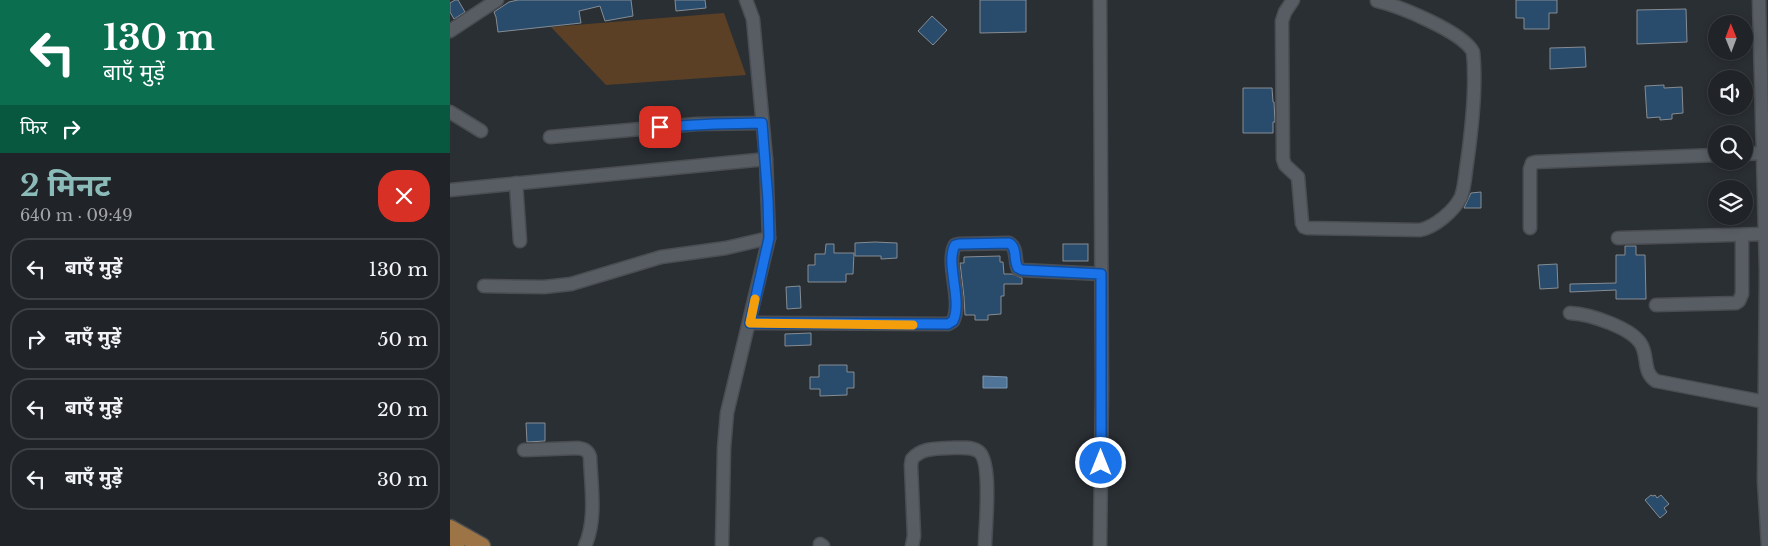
<!DOCTYPE html>
<html lang="hi">
<head>
<meta charset="utf-8">
<style>
	:root { --surface:#202327; --page:#2d2f33; --text:#f1f3f6; --muted:#a2a4a7; --line:#3d4044; --accent:#8bbbb9 }
	body { margin:0; font-family:"Libre Baskerville","Noto Sans Devanagari",serif; background:var(--page); color:var(--text); height:100vh; display:flex; flex-direction:column; font-size:19px; white-space:nowrap }
	* { box-sizing:border-box; margin:0 }
	p { font-size:16px; color:var(--muted) }
	.icon { flex:none; width:28px; height:28px; fill:none; stroke:currentColor; stroke-width:2; stroke-linecap:round; stroke-linejoin:round }
	.map { position:relative; flex:1; overflow:hidden }
	.drawer { display:flex; flex-direction:column; background:var(--surface); width:450px }
	.drawer>* { flex:none }
	.hud { background:#0b6e4f; color:#fff; overflow:hidden }
	.needle { width:32px; rotate:359deg }
	.controls { position:absolute; left:1258px; top:15px; display:grid; gap:10px }
	.controls a { display:grid; place-items:center; width:45px; height:45px; border-radius:50%; background:var(--surface); box-shadow:0 2px 8px #0003,0 0 0 1px var(--line); font-size:25px }
	.pin { position:absolute; display:grid; place-items:center; width:42px; height:42px; color:#fff; margin:-21px; border-radius:10px; box-shadow:0 2px 8px #0006 }
	.me { position:absolute; width:55px; margin:-28px; rotate:0deg; stroke-linejoin:round; filter:drop-shadow(0 0 4px #0008) }
	.turn { display:flex; align-items:center; gap:18px; height:105px; padding:0 20px; font-size:22px }
	.turn .icon { width:65px; height:65px; stroke-width:2.5 }
	.turn b { display:block; font-size:35px; line-height:42px }
	.then { display:flex; align-items:center; height:48px; padding:0 20px; background:#0003; gap:10px; font-size:19px }
	.round { display:grid; place-items:center; flex:none; width:52px; height:52px; border-radius:20px; background:var(--page) }
	.head { display:flex; align-items:center; justify-content:space-between; height:85px; padding:0 20px }
	h1 { font-size:30px; font-weight:700; line-height:38px; color:var(--accent) }
	ul { padding:0; list-style:none }
	li { display:flex; align-items:center; gap:15px; height:62px; margin:0 10px 8px; padding:0 10px; border:2px solid var(--line); border-radius:20px }
	li div { flex:1 }
	li b { display:block; font-size:19px }
	li em { font-style:normal }
	main { display:flex; flex:1; min-height:0 }
	.map>svg:first-child { display:block }
</style>
</head>
<body>
<main>
<section class="drawer">
<div class="hud">
<div class="turn"><svg class="icon" aria-label="left" viewBox="0 0 24 24"><path d="M17 20v-9H6M10 6l-5 5 5 5"/></svg><div><b>130 m</b>बाएँ मुड़ें</div></div>
<div class="then">फिर<svg class="icon" aria-label="right" viewBox="0 0 24 24"><path d="M7 20v-9h11M14 6l5 5-5 5"/></svg></div>
</div>
<div class="head"><div><h1>2 मिनट</h1><p>640 m · 09:49</p></div><a class="round" style="background:#d93025;color:#fff"><svg class="icon" aria-label="close" viewBox="0 0 24 24"><path d="M6 6l12 12M18 6L6 18"/></svg></a></div>
<ul>
<li><svg class="icon" aria-label="left" viewBox="0 0 24 24"><path d="M17 20v-9H6M10 6l-5 5 5 5"/></svg><div><b>बाएँ मुड़ें</b></div><em>130 m</em></li>
<li><svg class="icon" aria-label="right" viewBox="0 0 24 24"><path d="M7 20v-9h11M14 6l5 5-5 5"/></svg><div><b>दाएँ मुड़ें</b></div><em>50 m</em></li>
<li><svg class="icon" aria-label="left" viewBox="0 0 24 24"><path d="M17 20v-9H6M10 6l-5 5 5 5"/></svg><div><b>बाएँ मुड़ें</b></div><em>20 m</em></li>
<li><svg class="icon" aria-label="left" viewBox="0 0 24 24"><path d="M17 20v-9H6M10 6l-5 5 5 5"/></svg><div><b>बाएँ मुड़ें</b></div><em>30 m</em></li>
</ul>
</section>
<div class="map">
<svg width="1318" height="546" viewBox="0 0 1318 546">
	<rect width="100%" height="100%" fill="#2a2f34"/>
	<polygon fill="#5b4025" points="274,13 296,75 156,85 101,27"/>
	<polygon fill="#4f7498" stroke="#7c97b1" points="533,376 557,377 557,388 533,388"/>
	<g fill="#294c6d" stroke="#868c92">
		<polygon points="5,0 8,0 15,12 4,19 0,12 0,3"/>
		<polygon points="68,0 181,0 183,16 155,21 150,6 129,11 131,23 48,32 46,17 44,12 59,2"/>
		<polygon points="225,0 255,0 256,8 226,11"/>
		<polygon points="530,0 576,0 576,32 530,33"/>
		<polygon points="1066,0 1107,0 1107,13 1099,13 1099,29 1074,29 1074,18 1066,18"/>
		<polygon points="1236,9 1237,42 1187,44 1187,10"/>
		<polygon points="482,16 497,30 483,45 468,31"/>
		<polygon points="1135,47 1136,67 1100,69 1100,48"/>
		<polygon points="1214,85 1214,88 1232,87 1233,113 1222,114 1222,119 1210,120 1210,117 1197,118 1195,86"/>
		<polygon points="793,88 822,88 823,102 824,102 825,122 823,122 823,133 793,133"/>
		<polygon points="1031,192 1031,208 1014,208 1021,193"/>
		<polygon points="425,242 447,243 447,258 431,259 431,256 405,256 405,243"/>
		<polygon points="376,244 384,244 384,253 404,253 403,274 396,274 396,282 358,282 358,265 365,265 365,254 375,254"/>
		<rect x="613" y="244" width="25" height="17"/>
		<polygon points="1175,246 1186,246 1186,255 1195,255 1196,299 1166,299 1166,290 1120,292 1120,284 1166,283 1166,255 1175,255"/>
		<polygon points="550,256 550,262 553,262 554,274 562,274 572,278 572,284 554,284 554,296 551,296 551,314 538,315 538,320 525,320 525,315 515,315 514,297 510,263 514,263 514,257"/>
		<polygon points="1107,264 1108,288 1090,289 1088,265"/>
		<polygon points="350,286 351,308 337,309 336,287"/>
		<polygon points="361,333 361,345 335,346 335,334"/>
		<polygon points="369,365 397,365 397,372 404,372 404,388 397,388 397,395 370,396 370,389 360,389 360,377 369,377"/>
		<polygon points="76,423 95,423 95,441 77,442"/>
		<polygon points="1201,495 1203,496 1205,495 1207,498 1211,495 1219,504 1214,508 1217,512 1210,518 1195,500"/>
	</g>
	<g fill="none" stroke-linecap="round" stroke-linejoin="round">
		<defs>
			<g id="minor">
				<polyline points="650,0 652,388 650,546"/>
				<path d="M843,0L835,12L832,21L833,159L835,165L848,177L852,223L854,227L857,228L970,230C985,227 1004,211 1011,197C1014,189 1015,179 1016,170C1021,136 1027,87 1023,52C1013,32 949,6 927,1"/>
				<polyline points="1309,0 1316,272 1314,481 1318,546"/>
				<polyline points="0,31 47,0"/>
				<polyline points="0,112 31,131"/>
				<polyline points="100,137 247,124 312,123"/>
				<polyline points="1294,154 1313,153"/>
				<polyline points="66,183 70,241"/>
				<polyline points="0,190 316,159"/>
				<polyline points="1080,228 1080,169 1082,163 1086,162 1266,155"/>
				<polyline points="1168,238 1315,234"/>
				<polyline points="34,286 94,287 121,284 211,257 276,248 319,238"/>
				<polyline points="1206,305 1286,303 1289,301 1292,294 1292,235"/>
				<path d="M1120,313C1139,314 1184,328 1192,346C1198,358 1193,373 1206,381L1315,402"/>
				<path d="M300,323L498,324L503,321C513,301 495,263 505,245L509,244L559,243C568,248 564,260 568,269L572,270L651,274"/>
				<path d="M74,450L128,448C134,449 138,450 140,457C141,486 147,519 135,546"/>
				<polyline points="370,544 373,546"/>
				<polyline points="272,546 274,448 277,413 319,238 316,159 303,19 296,0"/>
				<path d="M462,546L464,536L461,465L462,459C472,448 484,449 498,448C507,448 520,446 528,451C543,460 535,529 535,546"/>
			</g>
			<g id="major">
				<polyline points="0,528 32,546"/>
				<polyline points="0,543 6,546"/>
			</g>
		</defs>
		<use href="#minor" stroke="#4a4d52" stroke-width="15"/>
		<use href="#major" stroke="#4a4d52" stroke-width="19"/>
		<use href="#minor" stroke="#575d63" stroke-width="12"/>
		<use href="#major" stroke="#9c7445" stroke-width="16"/>
	</g>
	<g fill="none" stroke-linecap="round" stroke-linejoin="round">
		<defs>
			<path id="route" d="M210,127L264,124L312,123L318,200L319,238L300,323L498,324L503,321C513,301 495,263 505,245L509,244L559,243C568,248 563,260 568,268L572,270L651,274V463"/>
		</defs>
		<use href="#route" stroke="#114b97" stroke-width="12"/>
		<use href="#route" stroke="#1a73e8" stroke-width="9"/>
		<polyline stroke="#f59e0b" stroke-width="9" points="305,299 300,323 463,325"/>
	</g>
</svg>
<div class="controls">
<a><svg class="needle" viewBox="-14 -14 28 28"><path d="M0-13l5 13h-10z" fill="#e53935"/><path d="M0 13l5-13h-10z" fill="#a2a4a7"/></svg></a>
<a><svg class="icon" aria-label="sound" viewBox="0 0 24 24"><path d="M4 9h4l5-4v14l-5-4H4zM17 9q2 3 0 6"/></svg></a>
<a><svg class="icon" aria-label="search" viewBox="0 0 24 24"><circle cx="10" cy="10" r="6"/><path d="M15 15l6 6"/></svg></a>
<a><svg class="icon" aria-label="layers" viewBox="0 0 24 24"><path d="M12 4l9 5-9 5-9-5zM3 14l9 5 9-5"/></svg></a>
</div>
<div class="pin" style="left:210px;top:127px;background:#d93025"><svg class="icon" aria-label="arrive" viewBox="0 0 24 24"><path d="M6 21V4h12l-3 4 3 4H6"/></svg></div>
<svg class="me" style="left:651px;top:463px" viewBox="-20 -20 40 40"><circle r="17" fill="#1a73e8" stroke="#fff" stroke-width="3"/><path d="M0-11L8 9 0 5-8 9z" fill="#fff"/></svg>
</div>
</main>
</body>
</html>
